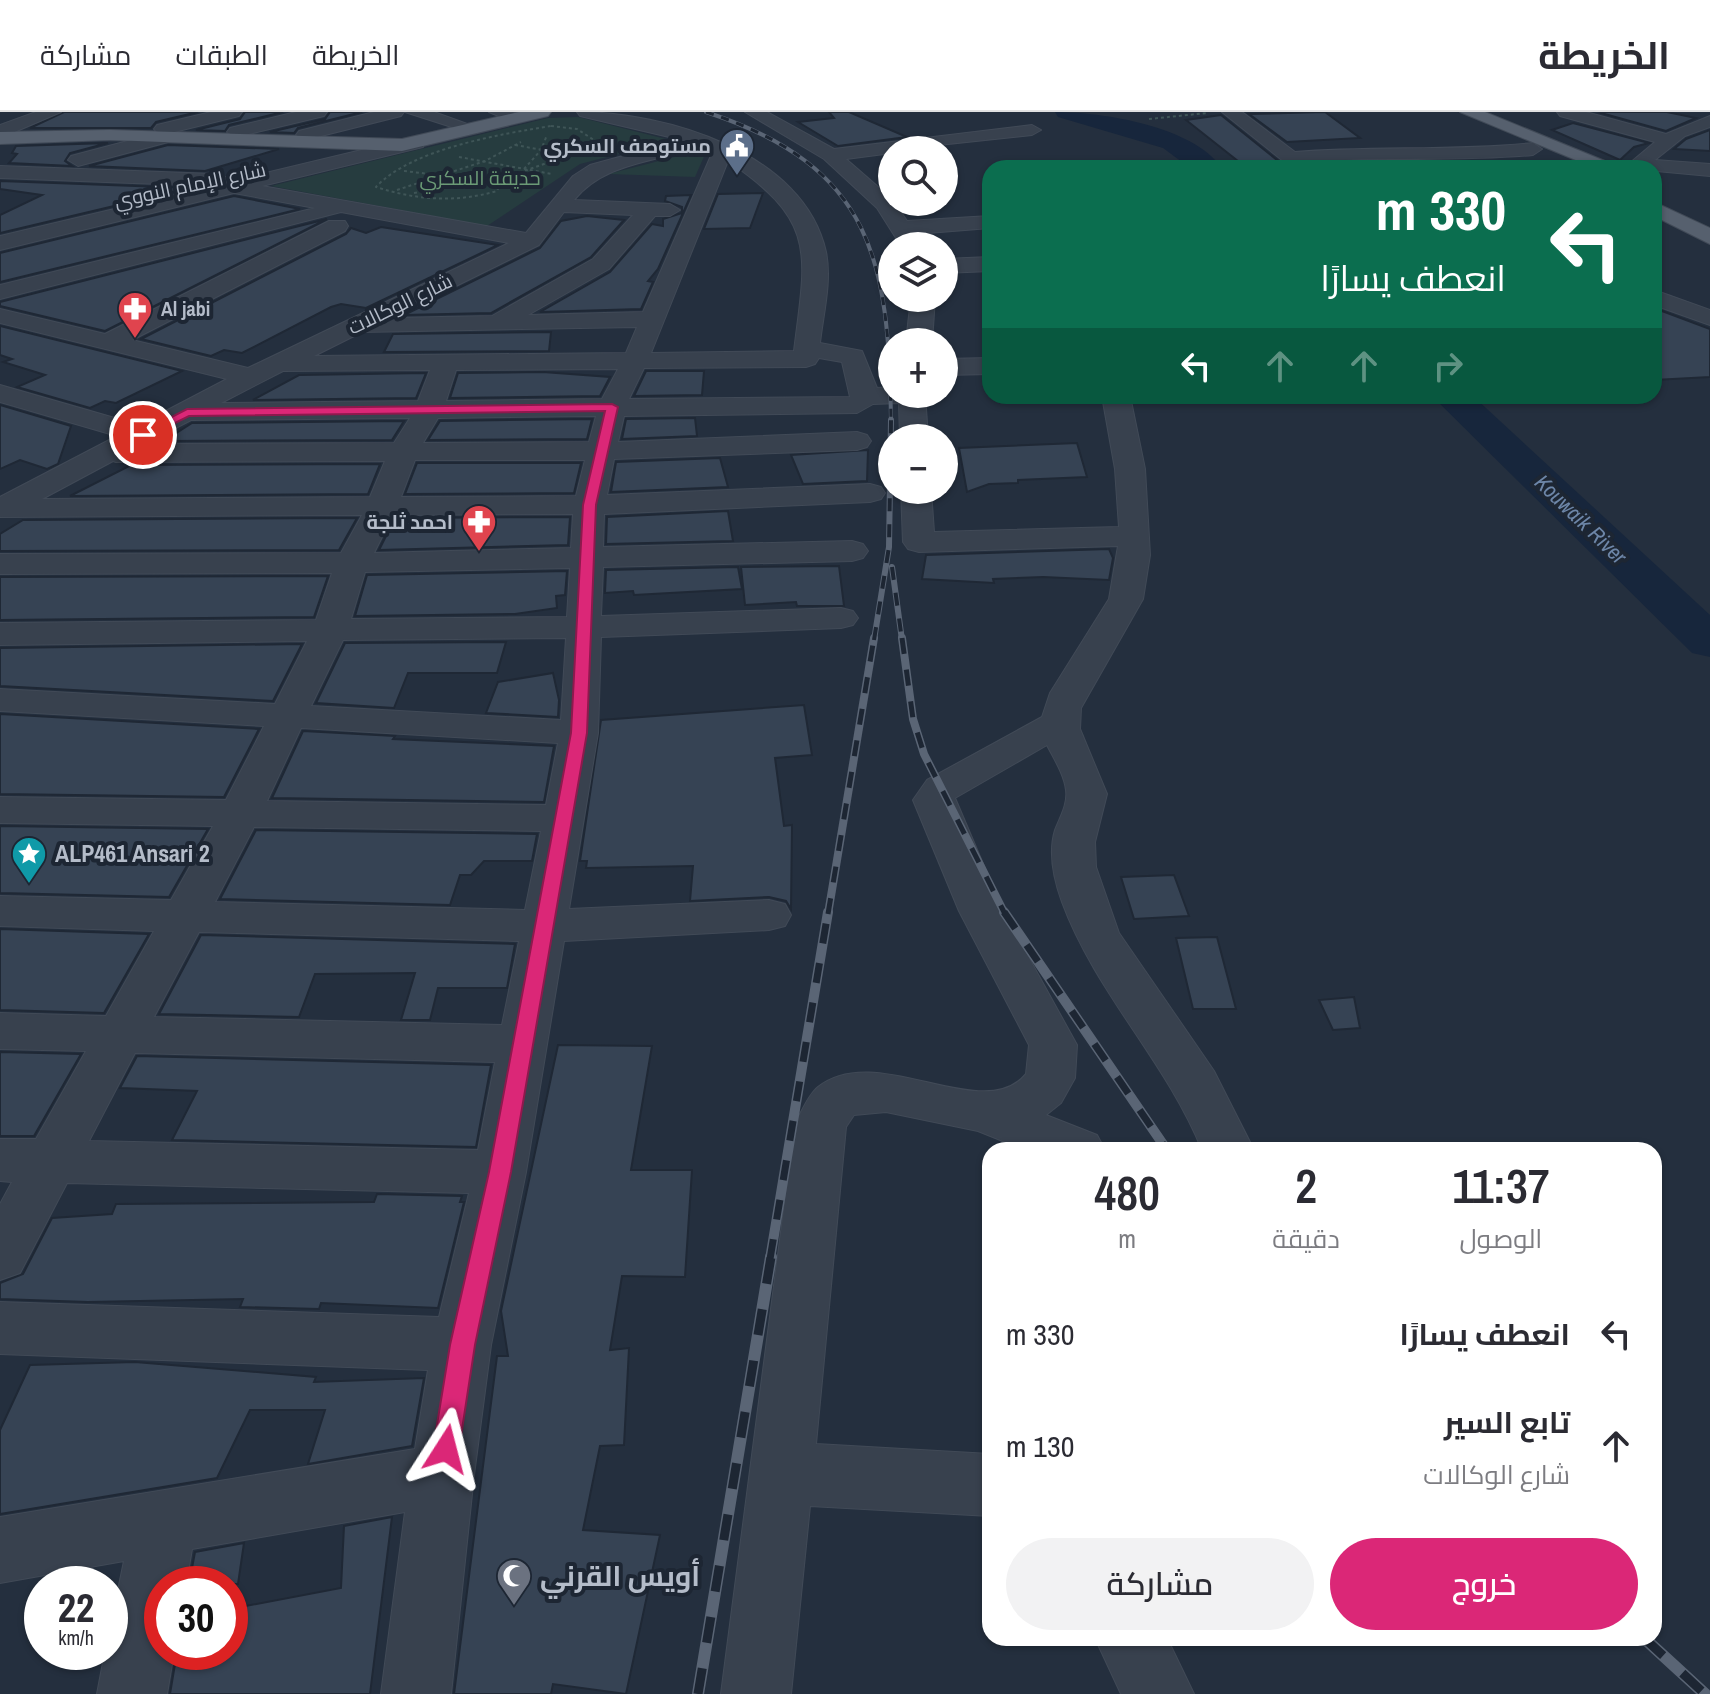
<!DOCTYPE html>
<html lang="ar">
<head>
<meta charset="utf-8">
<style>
	:root { --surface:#fff; --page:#f2f2f3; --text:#2b2b33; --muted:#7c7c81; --line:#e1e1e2; --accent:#db2777 }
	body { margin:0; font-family:"Archivo Narrow",Cairo,sans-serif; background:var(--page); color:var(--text); direction:rtl; height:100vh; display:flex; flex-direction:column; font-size:30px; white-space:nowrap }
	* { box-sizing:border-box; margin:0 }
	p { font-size:26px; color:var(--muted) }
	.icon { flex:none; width:44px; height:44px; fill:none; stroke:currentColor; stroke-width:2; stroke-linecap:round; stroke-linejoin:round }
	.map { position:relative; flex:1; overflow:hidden; direction:ltr }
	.details { position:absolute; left:982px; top:1030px; width:680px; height:504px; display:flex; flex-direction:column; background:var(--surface); border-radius:24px; box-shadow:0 2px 6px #0004; direction:rtl }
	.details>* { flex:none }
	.banner { position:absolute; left:982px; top:48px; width:680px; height:244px; border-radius:24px; box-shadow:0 2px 6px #0004; direction:rtl; background:#0b6e4f; color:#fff; overflow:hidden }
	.buttons { position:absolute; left:878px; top:24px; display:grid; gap:16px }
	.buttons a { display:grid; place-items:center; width:80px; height:80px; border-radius:50%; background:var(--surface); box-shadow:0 2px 6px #0004; font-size:40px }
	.speed { position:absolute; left:24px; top:1454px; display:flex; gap:16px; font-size:40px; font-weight:700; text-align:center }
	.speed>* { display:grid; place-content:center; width:104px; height:104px; border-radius:50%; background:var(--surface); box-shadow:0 2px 6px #0004; line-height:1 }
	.speed small { font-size:20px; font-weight:400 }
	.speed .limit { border:12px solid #d22; background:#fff; color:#111 }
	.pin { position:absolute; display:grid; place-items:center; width:68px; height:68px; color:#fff; margin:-34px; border:4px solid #fff; border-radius:50%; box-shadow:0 2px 8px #0007 }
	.me { position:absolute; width:88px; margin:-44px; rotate:9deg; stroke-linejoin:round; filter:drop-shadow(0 0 6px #0008) }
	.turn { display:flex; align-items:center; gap:28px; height:168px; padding:0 24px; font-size:36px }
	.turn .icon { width:104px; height:104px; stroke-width:2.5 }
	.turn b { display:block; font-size:56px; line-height:68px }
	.lanes { display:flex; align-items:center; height:76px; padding:0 24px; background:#0003; justify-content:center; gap:40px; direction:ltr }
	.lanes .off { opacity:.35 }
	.eta { display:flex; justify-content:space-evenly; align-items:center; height:136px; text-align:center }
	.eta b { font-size:48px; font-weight:600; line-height:56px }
	.action { display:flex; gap:16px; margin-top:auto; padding:16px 24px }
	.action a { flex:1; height:92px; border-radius:48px; background:var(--accent); color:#fff; font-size:32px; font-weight:600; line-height:92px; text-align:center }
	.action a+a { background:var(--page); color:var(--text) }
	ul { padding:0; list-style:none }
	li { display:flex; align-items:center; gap:24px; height:112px; padding:0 24px }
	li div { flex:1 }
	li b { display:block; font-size:30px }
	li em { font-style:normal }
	header { display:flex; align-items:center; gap:48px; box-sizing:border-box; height:112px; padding:0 40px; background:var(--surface); border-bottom:2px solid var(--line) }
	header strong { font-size:38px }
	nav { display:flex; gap:44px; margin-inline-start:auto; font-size:28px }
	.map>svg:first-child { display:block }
</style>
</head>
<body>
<header>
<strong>الخريطة</strong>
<nav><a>الخريطة</a><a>الطبقات</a><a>مشاركة</a></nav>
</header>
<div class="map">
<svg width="1710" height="1582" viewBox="0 0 1710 1582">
	<rect width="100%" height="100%" fill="#242f3e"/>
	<g fill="#263c3f">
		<polygon points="578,5 666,27 665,30 580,52 487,114 271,74 548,6"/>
		<polygon points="698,39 706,40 695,65 608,62"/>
	</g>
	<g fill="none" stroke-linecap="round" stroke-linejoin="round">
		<g fill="#17263c" fill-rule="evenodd">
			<path d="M1055,0C1102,0 1193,14 1222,56H1190L1163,36L1058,5Z"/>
			<polygon points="1432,284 1473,284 1710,503 1710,545 1692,541"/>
		</g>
	</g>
	<g fill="#364354" stroke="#1f2835" stroke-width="2">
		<polygon points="64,0 198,0 156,10 151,16 30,16"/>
		<polygon points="245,0 283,0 229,13 225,19 196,18 240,7"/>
		<polygon points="330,0 362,0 298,16 294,21 270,20 325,7"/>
		<polygon points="829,0 849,0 907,25 838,34 798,10 834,6"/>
		<polygon points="1325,0 1360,26 1287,30 1249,2"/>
		<polygon points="1604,0 1667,0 1696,6 1666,19 1601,1"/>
		<polygon points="1221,3 1287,56 1243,53 1186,8"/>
		<polygon points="1573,11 1649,31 1634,35 1620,48 1552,18"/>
		<polygon points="1710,18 1710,39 1674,37 1686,27"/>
		<polygon points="108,31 70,41 65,49 72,54 9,51 17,42 12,41 16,34"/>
		<polygon points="168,33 279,37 205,59 89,54"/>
		<polygon points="0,69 190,76 0,121 0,103 42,83 0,77"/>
		<polygon points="763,81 750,116 704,117 718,82"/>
		<polygon points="691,83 658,157 648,169 653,170 641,197 540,200 610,160 652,112 663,114 663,107 682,101 682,95 665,89 666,84"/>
		<polygon points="234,84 300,97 0,170 0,141"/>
		<polygon points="587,104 624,108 591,145 491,201 404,203 540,136 561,109"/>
		<polygon points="327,107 105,219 0,194 0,190"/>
		<polygon points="381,115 498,133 366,196 341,192 331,195 242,241 224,238 211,244 141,227 346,122 351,116 366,121"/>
		<polygon points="1654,196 1710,217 1710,265 1654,268"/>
		<polygon points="0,214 182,259 116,291 105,289 90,296 17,275 45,263 3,250 12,247 0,243"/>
		<polygon points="551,220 549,239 384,240 393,222"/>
		<polygon points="646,259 704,259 702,283 634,284"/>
		<polygon points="426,261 416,286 253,288 299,263"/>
		<polygon points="458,261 543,260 610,265 600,284 450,286"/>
		<polygon points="0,293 71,314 58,352 47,357 20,348 0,357"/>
		<polygon points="695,306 697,324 622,327 626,307"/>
		<polygon points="592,307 587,327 428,328 440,309"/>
		<polygon points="404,309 392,328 164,329 192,311"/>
		<polygon points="1077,331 1087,365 1018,368 1018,371 989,372 967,380 959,336"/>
		<polygon points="868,338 867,369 803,372 791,343"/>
		<polygon points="720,346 728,375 611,380 616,350"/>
		<polygon points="417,351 581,351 574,381 405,382"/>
		<polygon points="380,352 368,382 70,384 131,353"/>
		<polygon points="728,399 733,429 606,432 607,405"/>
		<polygon points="570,405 568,433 379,438 395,406"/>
		<polygon points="357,406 339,438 0,439 0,422 23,408"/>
		<polygon points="1109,437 1113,446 1109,468 1043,465 993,467 994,471 922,467 926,443"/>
		<polygon points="839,454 844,494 797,494 796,490 745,493 741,455"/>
		<polygon points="738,455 742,477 634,483 633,479 605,481 606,458"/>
		<polygon points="567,459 565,483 556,484 557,496 515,502 355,504 367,463"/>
		<polygon points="328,464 314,505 0,508 0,465"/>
		<polygon points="506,530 497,561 408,561 394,596 316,591 345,531"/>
		<polygon points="302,532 273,589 0,574 0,536"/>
		<polygon points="553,561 559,588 558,605 486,601 498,570"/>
		<polygon points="804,593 812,643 775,646 784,714 792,713 791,797 786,789 769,785 690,789 693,754 586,756 587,749 580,749 601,608"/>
		<polygon points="0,602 259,617 224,685 0,682"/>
		<polygon points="303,619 395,624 393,627 554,634 544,690 272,686"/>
		<polygon points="0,714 208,717 169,785 0,781"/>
		<polygon points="256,718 537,722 532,749 484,749 471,763 460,763 450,793 220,787"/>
		<polygon points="1174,763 1189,804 1134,807 1121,765"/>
		<polygon points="0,817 149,822 104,901 0,898"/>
		<polygon points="201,823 515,832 507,876 438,876 430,908 401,908 415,861 315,862 299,905 159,902"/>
		<polygon points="1217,825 1236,897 1193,897 1176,826"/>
		<polygon points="1354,885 1360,916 1333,918 1319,888"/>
		<polygon points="558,933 652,934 631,1058 692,1058 685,1165 622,1164 610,1238 629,1236 624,1333 600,1334 583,1418 660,1423 626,1582 553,1572 551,1582 454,1582 497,1244 508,1244 501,1199"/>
		<polygon points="0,940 81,942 34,1024 0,1024"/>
		<polygon points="137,944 491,953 476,1035 172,1028 197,979 120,976"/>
		<polygon points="377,1082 462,1084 460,1090 464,1090 438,1196 321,1191 319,1197 240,1195 243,1187 88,1190 0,1187 0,1171 23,1162 52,1106 112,1102 116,1092 374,1090"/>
		<polygon points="135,1250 316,1265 314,1270 424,1266 412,1334 308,1352 325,1298 250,1298 217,1366 0,1402 0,1318 30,1253"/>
		<polygon points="392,1405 370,1582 170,1582 177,1540 230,1540 230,1497 341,1476 344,1414"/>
		<polygon points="244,1431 238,1472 189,1472 195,1440"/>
	</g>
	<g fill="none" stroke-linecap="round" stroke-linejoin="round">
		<defs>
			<g id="minor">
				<polygon points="36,0 61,0 12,21 0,21 0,13"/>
				<polygon points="211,0 242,0 239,4 170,21 174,25 172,29 78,54 68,48 71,44 158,21 154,17 157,13"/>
				<polygon points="296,0 327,0 324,4 236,25 227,20 230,16"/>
				<polygon points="374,0 404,0 401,4 305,28 296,23 299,19"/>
				<polygon points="405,0 434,0 470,13 461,18"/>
				<polygon points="489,0 513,0 515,2 506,7"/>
				<path d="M577,0C665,0 804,40 826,140C832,169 823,203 820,231L862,239L877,276L892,275V282H925L928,326H900L899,291L873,292L857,301L624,304L618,330L857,320L867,323L871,329L867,335L857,338L614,347L607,383L870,372L881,375L885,381L881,387L870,390L604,402L603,435L852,429L863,432L868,439L863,446L852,449L603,455L601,504L841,496L853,499L858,506L853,513L841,516L601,525L598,621L569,797L769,788L785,792L791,803L785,814L769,818L564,829L526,1060L491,1233L474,1363L451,1582H381L405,1400L192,1437L186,1472H162V1540H174L167,1582H97L105,1540H110V1517L124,1449L0,1471V1405L415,1337L428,1258L0,1242V1190L439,1205L469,1081L67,1071L20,1161L0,1168V1092L12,1070L0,1069V1027H36L86,939L0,937V901L106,904L154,819L0,814V784L171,788L213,714L0,711V685L226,688L264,614L0,599V577L275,592L307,529L0,533V511L316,508L332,461L0,462V442L341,441L362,403L0,405V385L117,324L0,290V273L139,313L227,267L0,211V197L105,222L329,109H345L348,114L345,119L132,228L248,256L509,131L341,100L0,187V173L315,96L234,81L0,138V124L212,74L0,66V54L215,62L236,68L416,25L423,27V35L262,74L526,121L573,64L590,53L682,28L580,4ZM701,33L713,39L643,200L528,203L609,157L655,104H670L680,98L670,92L574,88C606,49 657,51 701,33ZM728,49C818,110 806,141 794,239L651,241ZM564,100L633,103L593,147L492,204L391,206L539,133ZM637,215L626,241L314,244L362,220ZM819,246L842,250L850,285L629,287L644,256L806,255L815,252ZM618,257L602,287L446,289L456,258ZM430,258L418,289L221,291L283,259ZM596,304L589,330L423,331L438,306ZM410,306L394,331L145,332L191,308ZM415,348H585L576,384L401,385ZM113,349L116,350L385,349L370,385L42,387ZM573,402L571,436L374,441L393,403ZM570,456L567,505L351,507L365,460ZM566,526L561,608L311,594L343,528ZM301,616L558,631L546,693L267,689ZM254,715L541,719L525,798L215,790ZM199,820L519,829L502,913L154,905ZM135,941L495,950L478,1038L89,1029Z"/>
				<polygon points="745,0 767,0 834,37 1032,13 1041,18 1032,23 892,38 892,41 846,47 892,87 907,109 990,104 990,116 915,122 923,134 901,134 877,96 824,47"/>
				<path d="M1222,0H1242L1295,40C1375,34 1454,39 1533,31L1542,37L1533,43C1458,50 1384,44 1309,50L1314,56H1292Z"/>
				<polygon points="1557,0 1586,0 1666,22 1710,4 1710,15 1685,24 1655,48 1710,52 1710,64 1624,56 1655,30 1560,4"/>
				<polygon points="990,145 990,159 944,161 944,147"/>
				<polygon points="1654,178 1710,198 1710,213 1654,193"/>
				<polygon points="911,186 935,186 932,230 906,230"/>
				<polygon points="990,246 990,262 944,263 944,247"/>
				<path d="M1102,284H1130L1145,357L1150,443L1143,487L1081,596L1080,617L1107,682L1095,730L1096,755L1119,821L1214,959L1254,1038H1202C1166,949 1095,880 1062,790C1054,768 1048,741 1055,718C1060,705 1068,692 1066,678C1064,662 1054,647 1047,633L955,686L1003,799L1077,933L1075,966L1061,991L1046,1003L1097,1023L1105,1038H1025L978,1019L886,1000L854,1003L846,1015L816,1332L990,1342V1404L810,1394L791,1582H721L795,1012C801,1001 808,983 818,975C877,928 983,1014 1026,962L1029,933L959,799L913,688L927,668L1042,605L1050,581L1109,487L1118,434L919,440L908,437L903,430L901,378H931L934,420L1119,415L1115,357Z"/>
				<polygon points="1095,1526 1167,1526 1194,1582 1121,1582"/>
			</g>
			<g id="major">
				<polygon points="519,0 551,0 548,4 402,39 110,28 0,32 0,20 110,18 402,27"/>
				<polygon points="1460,0 1485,0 1622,56 1595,56"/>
				<polygon points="1654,90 1710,116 1710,132 1654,104"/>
			</g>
		</defs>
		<use href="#minor" stroke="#414a57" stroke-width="2"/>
		<use href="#major" stroke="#414a57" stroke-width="2"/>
		<g stroke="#3f5557" stroke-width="2" stroke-dasharray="3 3" stroke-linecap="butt">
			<polyline points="1149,7 1207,1"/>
			<path d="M551,14L577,17L594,28L583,38L502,67L497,79C456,91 416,88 376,75C411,37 501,22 551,14Z"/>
			<polyline points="515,33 565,42"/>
			<polyline points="459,45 552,62"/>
			<polyline points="524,57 541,38 547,23"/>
			<polyline points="404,59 438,63"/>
			<polyline points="397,78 485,49 521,30"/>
			<polyline points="414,81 502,67"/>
		</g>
		<use href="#minor" fill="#38414e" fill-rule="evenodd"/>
		<use href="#major" fill="#56606e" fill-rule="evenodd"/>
		<defs>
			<path id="rail-far4" d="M706,0C874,55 889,149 891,310"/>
			<g id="rail-far3">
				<polyline points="892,455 902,528"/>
				<polyline points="874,528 889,435 891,308"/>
			</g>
			<g id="rail-far2">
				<polyline points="902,526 913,607 924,642 1005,802"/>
				<polyline points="828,802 874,526"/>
			</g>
			<g id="rail-far1">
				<polyline points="1004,800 1167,1038"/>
				<polyline points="770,1147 828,800"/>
			</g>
			<g id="rail">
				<polyline points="1644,1526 1705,1582"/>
				<polyline points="698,1582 771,1145"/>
			</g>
		</defs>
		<use href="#rail-far4" stroke="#5a6575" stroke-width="4"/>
		<use href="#rail-far3" stroke="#5a6575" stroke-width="6"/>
		<use href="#rail-far2" stroke="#5a6575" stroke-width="8"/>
		<use href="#rail-far1" stroke="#5a6575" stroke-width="10"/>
		<use href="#rail" stroke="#5a6575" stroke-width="12"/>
		<use href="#rail-far4" stroke="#1d2633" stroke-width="3" stroke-dasharray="8" stroke-linecap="butt"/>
		<use href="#rail-far3" stroke="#1d2633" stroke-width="4" stroke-dasharray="13" stroke-linecap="butt"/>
		<use href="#rail-far2" stroke="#1d2633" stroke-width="5" stroke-dasharray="16" stroke-linecap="butt"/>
		<use href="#rail-far1" stroke="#1d2633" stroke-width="7" stroke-dasharray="20" stroke-linecap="butt"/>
		<use href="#rail" stroke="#1d2633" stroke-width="9" stroke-dasharray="26" stroke-linecap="butt"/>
	</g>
	<polygon fill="#db2777" stroke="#8e194d" stroke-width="2" points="612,292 618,295 596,393 587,621 511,1060 475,1233 459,1337 455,1346 446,1349 437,1346 433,1337 450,1233 489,1060 571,621 583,393 605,299 189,304 147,325 137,323 187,297"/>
	<defs>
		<symbol id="civic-pin" viewBox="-11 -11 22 30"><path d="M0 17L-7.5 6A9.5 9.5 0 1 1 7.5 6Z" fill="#5c6f8a" stroke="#1d2633"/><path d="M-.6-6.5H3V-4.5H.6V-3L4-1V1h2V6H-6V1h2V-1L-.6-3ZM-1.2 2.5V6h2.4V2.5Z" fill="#fff"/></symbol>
		<symbol id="pharmacy-pin" viewBox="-11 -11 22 30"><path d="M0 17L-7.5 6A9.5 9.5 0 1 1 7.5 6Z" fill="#e0444e" stroke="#1d2633"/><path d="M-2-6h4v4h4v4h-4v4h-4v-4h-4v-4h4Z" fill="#fff"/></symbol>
		<symbol id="sight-pin" viewBox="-11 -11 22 30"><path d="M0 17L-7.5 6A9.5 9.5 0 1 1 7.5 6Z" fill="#0f9aa8" stroke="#1d2633"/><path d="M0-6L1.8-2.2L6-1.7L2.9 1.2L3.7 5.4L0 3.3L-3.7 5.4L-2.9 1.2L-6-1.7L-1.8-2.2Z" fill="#fff"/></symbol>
		<symbol id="mosque-pin" viewBox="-11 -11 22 30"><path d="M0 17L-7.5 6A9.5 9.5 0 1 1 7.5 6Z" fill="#6b7280" stroke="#1d2633"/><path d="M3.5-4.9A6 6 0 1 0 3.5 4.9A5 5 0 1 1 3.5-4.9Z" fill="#fff"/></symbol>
	</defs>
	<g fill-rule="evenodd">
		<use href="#civic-pin" x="717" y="14" width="40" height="54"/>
		<use href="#pharmacy-pin" x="115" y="177" width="40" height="54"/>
		<use href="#pharmacy-pin" x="459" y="390" width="40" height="54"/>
		<use href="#sight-pin" x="9" y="722" width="40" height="54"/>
		<use href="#mosque-pin" x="494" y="1444" width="40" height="54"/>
	</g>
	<g text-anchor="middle" stroke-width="8" stroke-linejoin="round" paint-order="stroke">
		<g font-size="20" font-weight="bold" fill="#b4bcc9" stroke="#1d2633" text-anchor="end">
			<text x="711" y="41">مستوصف السكري</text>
			<text x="161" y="204" text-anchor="start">Al jabi</text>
			<text x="453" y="417">احمد ثلجة</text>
		</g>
		<g font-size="20" fill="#6b9a76" stroke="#1d2633">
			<text x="480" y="73">حديقة السكري</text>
		</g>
		<g font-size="20" fill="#b4bcc9" stroke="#1d2633">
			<text transform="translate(190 73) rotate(-12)" y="7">شارع الإمام النووي</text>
			<text transform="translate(400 192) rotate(-26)" y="7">شارع الوكالات</text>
		</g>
		<g font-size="22" font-style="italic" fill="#6d86a8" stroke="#1d2633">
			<text transform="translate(1581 407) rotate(44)" y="8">Kouwaik River</text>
		</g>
		<g font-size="24" font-weight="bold" fill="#b4bcc9" stroke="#1d2633" text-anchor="start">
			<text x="55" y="750">ALP461 Ansari 2</text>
		</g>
		<g font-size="28" font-weight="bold" fill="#b4bcc9" stroke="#1d2633" text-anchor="start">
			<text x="540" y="1474">أويس القرني</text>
		</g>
	</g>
</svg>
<div class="buttons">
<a><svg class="icon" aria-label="search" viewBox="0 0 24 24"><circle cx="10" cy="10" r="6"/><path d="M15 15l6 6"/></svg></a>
<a><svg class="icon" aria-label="layers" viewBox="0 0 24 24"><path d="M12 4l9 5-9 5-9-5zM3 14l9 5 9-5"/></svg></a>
<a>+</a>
<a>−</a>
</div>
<div class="speed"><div>22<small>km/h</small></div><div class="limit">30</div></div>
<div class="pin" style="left:143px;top:323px;background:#d93025"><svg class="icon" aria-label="arrive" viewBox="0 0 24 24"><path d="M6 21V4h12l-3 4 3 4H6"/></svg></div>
<svg class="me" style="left:446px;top:1337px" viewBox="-20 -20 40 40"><path d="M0-17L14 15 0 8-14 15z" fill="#db2777" stroke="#fff" stroke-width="4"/></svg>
<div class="banner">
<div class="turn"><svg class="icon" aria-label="left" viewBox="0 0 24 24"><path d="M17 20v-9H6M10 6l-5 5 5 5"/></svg><div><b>330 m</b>انعطف يسارًا</div></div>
<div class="lanes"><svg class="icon" aria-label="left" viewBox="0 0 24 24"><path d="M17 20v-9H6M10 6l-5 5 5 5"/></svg><svg class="icon off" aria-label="ahead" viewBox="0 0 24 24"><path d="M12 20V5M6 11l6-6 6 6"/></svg><svg class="icon off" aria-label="ahead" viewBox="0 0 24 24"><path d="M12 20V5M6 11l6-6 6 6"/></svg><svg class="icon off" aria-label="right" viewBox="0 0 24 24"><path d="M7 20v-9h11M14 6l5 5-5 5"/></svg></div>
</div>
<section class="details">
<div class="eta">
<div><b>11:37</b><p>الوصول</p></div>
<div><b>2</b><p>دقيقة</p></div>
<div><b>480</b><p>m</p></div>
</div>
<ul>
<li><svg class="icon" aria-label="left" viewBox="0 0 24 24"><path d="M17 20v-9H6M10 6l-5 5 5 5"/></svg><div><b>انعطف يسارًا</b></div><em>330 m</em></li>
<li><svg class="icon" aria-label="ahead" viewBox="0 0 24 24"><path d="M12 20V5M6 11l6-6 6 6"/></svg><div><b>تابع السير</b><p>شارع الوكالات</p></div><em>130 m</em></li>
</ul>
<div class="action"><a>خروج</a><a>مشاركة</a></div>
</section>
</div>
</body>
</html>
